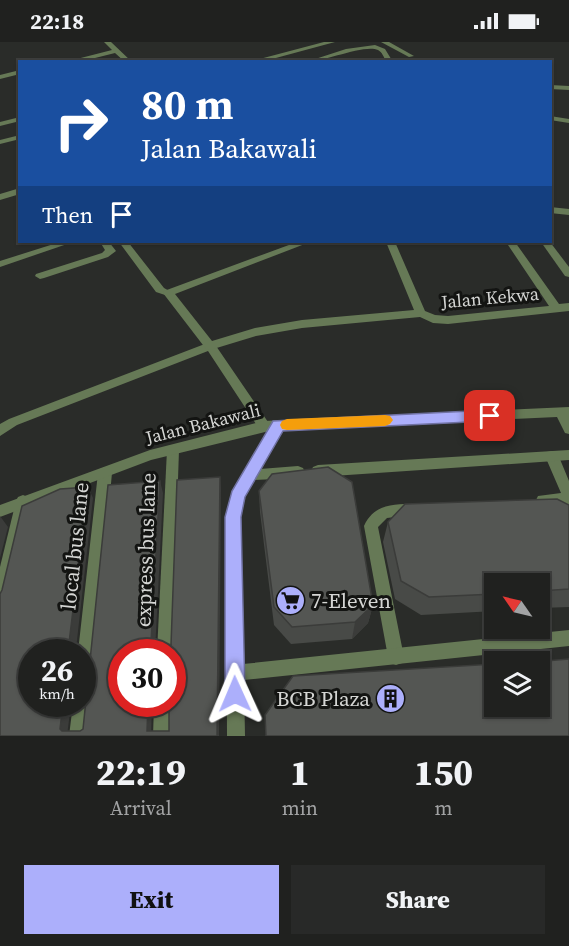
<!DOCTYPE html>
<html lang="en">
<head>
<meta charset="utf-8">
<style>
	:root { --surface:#20211f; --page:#282928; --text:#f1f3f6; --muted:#a2a3a4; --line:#3d3e3d; --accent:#acaffb }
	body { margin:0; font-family:"Source Serif 4",serif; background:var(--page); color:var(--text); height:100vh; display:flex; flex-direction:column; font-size:22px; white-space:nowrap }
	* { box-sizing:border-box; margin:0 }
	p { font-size:20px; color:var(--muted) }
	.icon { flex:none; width:33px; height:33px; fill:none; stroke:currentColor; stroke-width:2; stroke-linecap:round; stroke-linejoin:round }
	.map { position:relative; height:694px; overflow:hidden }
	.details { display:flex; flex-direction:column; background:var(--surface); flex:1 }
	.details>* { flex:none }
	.top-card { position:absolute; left:18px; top:18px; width:534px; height:183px; border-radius:0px; box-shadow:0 2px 4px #0004,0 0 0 2px var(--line); background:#1a4fa0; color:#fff; overflow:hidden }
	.needle { width:39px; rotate:304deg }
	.fabs { position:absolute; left:484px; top:531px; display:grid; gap:12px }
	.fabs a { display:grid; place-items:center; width:66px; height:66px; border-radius:0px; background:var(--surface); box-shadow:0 2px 4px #0004,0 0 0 2px var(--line); font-size:30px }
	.speed { position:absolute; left:18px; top:597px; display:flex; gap:12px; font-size:30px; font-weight:700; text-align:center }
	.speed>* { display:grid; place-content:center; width:78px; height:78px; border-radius:50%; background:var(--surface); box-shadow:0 2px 4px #0004,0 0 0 2px var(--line); line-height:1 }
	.speed small { font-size:15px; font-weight:400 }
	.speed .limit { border:9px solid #d22; background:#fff; color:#111 }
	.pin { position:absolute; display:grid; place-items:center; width:51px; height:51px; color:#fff; margin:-26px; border-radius:12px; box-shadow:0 3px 9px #0006 }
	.me { position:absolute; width:66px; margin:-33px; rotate:359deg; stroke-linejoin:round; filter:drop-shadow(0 0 4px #0008) }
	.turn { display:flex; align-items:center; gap:21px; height:126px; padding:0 24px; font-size:27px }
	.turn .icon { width:78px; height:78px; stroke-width:2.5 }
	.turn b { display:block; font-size:42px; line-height:51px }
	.then { display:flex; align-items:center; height:57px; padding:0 24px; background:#0003; gap:12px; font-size:22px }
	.eta { display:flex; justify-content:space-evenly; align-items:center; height:102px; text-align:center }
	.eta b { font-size:36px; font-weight:800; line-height:42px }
	.button { display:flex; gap:12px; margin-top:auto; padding:12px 24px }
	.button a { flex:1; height:69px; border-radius:0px; background:var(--accent); color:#111; font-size:24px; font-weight:800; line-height:69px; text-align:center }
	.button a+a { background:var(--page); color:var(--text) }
	.status { display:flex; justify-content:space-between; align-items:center; height:42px; padding:0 30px; background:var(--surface); direction:ltr }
	.status svg { height:16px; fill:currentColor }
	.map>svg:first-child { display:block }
</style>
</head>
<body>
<div class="status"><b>22:18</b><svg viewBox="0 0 49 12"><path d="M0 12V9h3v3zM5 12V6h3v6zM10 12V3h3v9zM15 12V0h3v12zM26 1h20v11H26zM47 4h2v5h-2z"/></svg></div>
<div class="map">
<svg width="569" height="694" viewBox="0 0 569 694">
	<rect width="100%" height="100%" fill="#2a2c29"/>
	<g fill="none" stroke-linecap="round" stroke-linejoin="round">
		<g fill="#667956" fill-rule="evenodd">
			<polygon points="100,200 109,200 116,209 108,215 44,236 40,237 35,234 36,232 102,211 105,208"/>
			<polygon points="119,200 128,200 164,246 173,251 172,253 168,254 156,250"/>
			<polygon points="210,300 214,301 268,380 270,384 268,388 260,388 208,309 17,383 0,394 0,382 9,377"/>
			<polygon points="173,403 178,404 179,408 172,612 157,610 167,408 168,404"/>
			<polygon points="105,425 110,427 112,431 87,694 69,694 73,662 82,662 82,610 78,610 98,431 100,427"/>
			<polygon points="23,453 28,455 30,459 8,557 5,562 0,564 0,525 16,459 18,455"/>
			<polygon points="154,662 171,662 171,694 153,694"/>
		</g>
		<g fill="#667956" fill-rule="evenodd">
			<polygon points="552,409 557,410 569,439 569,463 543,464 538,462 536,458 538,454 561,451 545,414 547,410"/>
			<path d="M415,462L420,464L422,468L420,472L387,476L378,485L404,615L402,621L396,623L390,621L388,615L364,484C374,462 393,462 415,462Z"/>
		</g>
		<g fill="#667956" fill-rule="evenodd">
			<polygon points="104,0 111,0 132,20 125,20 115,11 79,20 65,20 112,8"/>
			<path d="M375,3L385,7L393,20H386C384,15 382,10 378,8C364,2 324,20 306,20L346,7Z"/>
			<polygon points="20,28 20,32 0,37 0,33"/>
			<polygon points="550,43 569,44 569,48 550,47"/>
			<polygon points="550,74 569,77 569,81 550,78"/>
			<polygon points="20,93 20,97 0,102 0,98"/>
			<polygon points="20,146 20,152 0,158 0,152"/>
			<polygon points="550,165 569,167 569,173 550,171"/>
			<polygon points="60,200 73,200 0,225 0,219"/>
			<polygon points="297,200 310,200 175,252 212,299 255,286 302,278 414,268 386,200 395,200 425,269 435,273 448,274 549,264 506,200 515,200 559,262 569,261 569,269 448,282 433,281 420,275 302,286 256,294 210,308 206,307 163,251 164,249"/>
			<polygon points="569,365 569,392 565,391 557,375 283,388 260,427 298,424 303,426 305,430 303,434 298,436 253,438 244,455 240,475 243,622 569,588 569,604 244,638 245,694 227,694 226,475 232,450 269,389 151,418 0,475 0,463 150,408 264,379"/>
			<polygon points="569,408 569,418 318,435 313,433 311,429 313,425 318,423"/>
		</g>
		<g fill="#667956" fill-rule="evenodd">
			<polygon points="324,0 335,0 261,20 248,20"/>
			<polygon points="381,0 389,0 414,14 409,15"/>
			<polygon points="20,75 20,79 0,84 0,80"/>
			<polygon points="541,200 550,200 569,225 569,235 565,234"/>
		</g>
	</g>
	<g fill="#484a47">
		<polygon points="259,449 373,563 368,581 352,597 291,602 274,583 260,470"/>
		<polygon points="569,463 569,565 540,566 540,542 495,542 495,569 421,573 395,557 383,500 388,480"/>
	</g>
	<g fill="#3b3c3a">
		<polygon points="220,435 221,446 219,694 217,694"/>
		<polygon points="160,439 163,451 155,610 151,601"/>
		<polygon points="88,445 93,456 76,607 79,610 74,610 69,601"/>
		<polygon points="0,474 8,485 0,516"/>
		<polygon points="373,563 368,581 352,597 355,580"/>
		<polygon points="63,662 72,662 71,662 67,694 60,687"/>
		<polygon points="148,662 152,662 151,694 147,689"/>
	</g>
	<g fill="#545653" stroke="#3b3c3a" stroke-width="1.5" fill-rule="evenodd">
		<polygon points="328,425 352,440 373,563 355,580 292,585 274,565 259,449 272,432"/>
		<path d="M220,435L217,694H0V552L2,548L22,464L60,447L88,445L69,601L74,603V610H32V662H63L60,687L62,689H80L83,687L108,443L160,439L151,601L168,606L171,603L177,438ZM122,610H172V662H169V689H147L148,662H122Z"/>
		<polygon points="557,457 569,463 569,547 540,549 540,542 495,542 495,552 429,555 401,539 388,480 405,462"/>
		<polygon points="569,617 569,694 266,694 265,673 293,634 495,622 495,664 540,664 540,620 533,620"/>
	</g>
	<polygon fill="#acaffb" stroke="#7072a3" stroke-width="1.5" points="490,368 496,370 498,374 496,378 490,379 283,389 245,455 241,475 245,652 242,659 235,662 228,659 225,652 225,475 232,449 273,379"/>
	<polygon fill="#f59e0b" points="385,373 390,374 393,378 390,382 385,384 287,388 282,387 280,383 282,379 287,377"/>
	<defs>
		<symbol id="supermarket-disc" viewBox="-11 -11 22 22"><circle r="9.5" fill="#acaffb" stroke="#131412"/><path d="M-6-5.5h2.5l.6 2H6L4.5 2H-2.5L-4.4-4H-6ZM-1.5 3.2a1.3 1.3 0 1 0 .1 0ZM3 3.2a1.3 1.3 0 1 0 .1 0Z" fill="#111"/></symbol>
		<symbol id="building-disc" viewBox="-11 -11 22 22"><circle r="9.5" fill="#acaffb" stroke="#131412"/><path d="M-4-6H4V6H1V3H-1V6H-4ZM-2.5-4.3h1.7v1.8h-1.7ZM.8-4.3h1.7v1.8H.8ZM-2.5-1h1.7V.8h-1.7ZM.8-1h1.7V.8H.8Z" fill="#111"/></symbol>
	</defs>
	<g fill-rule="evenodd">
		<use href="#supermarket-disc" x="274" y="542" width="33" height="33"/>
		<use href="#building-disc" x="374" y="640" width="33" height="33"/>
	</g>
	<g text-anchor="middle" stroke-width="6" stroke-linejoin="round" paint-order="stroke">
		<g font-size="18" fill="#d5d6d4" stroke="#131412">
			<text transform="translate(490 256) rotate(-5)" y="6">Jalan Kekwa</text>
			<text transform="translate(203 382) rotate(-14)" y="6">Jalan Bakawali</text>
		</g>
		<g font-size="21" fill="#d5d6d4" stroke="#131412">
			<text transform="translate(75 504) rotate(-84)" y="7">local bus lane</text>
			<text transform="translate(146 508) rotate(-88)" y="7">express bus lane</text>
		</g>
		<g font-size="21" fill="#d5d6d4" stroke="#131412" text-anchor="start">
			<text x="311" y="566">7-Eleven</text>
			<text x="370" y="664" text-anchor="end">BCB Plaza</text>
		</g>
	</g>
</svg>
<div class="fabs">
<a><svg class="needle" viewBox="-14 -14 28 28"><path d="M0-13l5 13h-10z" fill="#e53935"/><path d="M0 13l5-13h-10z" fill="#a2a3a4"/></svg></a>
<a><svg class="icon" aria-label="layers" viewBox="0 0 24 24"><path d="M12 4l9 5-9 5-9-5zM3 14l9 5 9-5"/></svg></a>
</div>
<div class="speed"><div>26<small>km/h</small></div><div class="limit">30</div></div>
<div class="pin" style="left:490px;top:374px;background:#d93025"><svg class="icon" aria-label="arrive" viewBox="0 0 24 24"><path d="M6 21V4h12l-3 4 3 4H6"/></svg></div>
<svg class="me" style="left:235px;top:652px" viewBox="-20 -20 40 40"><path d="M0-17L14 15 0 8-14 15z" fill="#acaffb" stroke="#fff" stroke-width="4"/></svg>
<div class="top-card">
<div class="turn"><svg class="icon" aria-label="right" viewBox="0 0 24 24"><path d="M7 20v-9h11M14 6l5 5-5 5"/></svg><div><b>80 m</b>Jalan Bakawali</div></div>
<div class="then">Then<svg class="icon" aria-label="arrive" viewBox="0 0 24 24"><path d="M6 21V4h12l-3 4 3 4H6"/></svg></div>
</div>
</div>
<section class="details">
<div class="eta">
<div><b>22:19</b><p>Arrival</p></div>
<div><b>1</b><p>min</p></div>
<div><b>150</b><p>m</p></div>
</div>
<div class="button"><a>Exit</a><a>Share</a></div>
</section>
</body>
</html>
